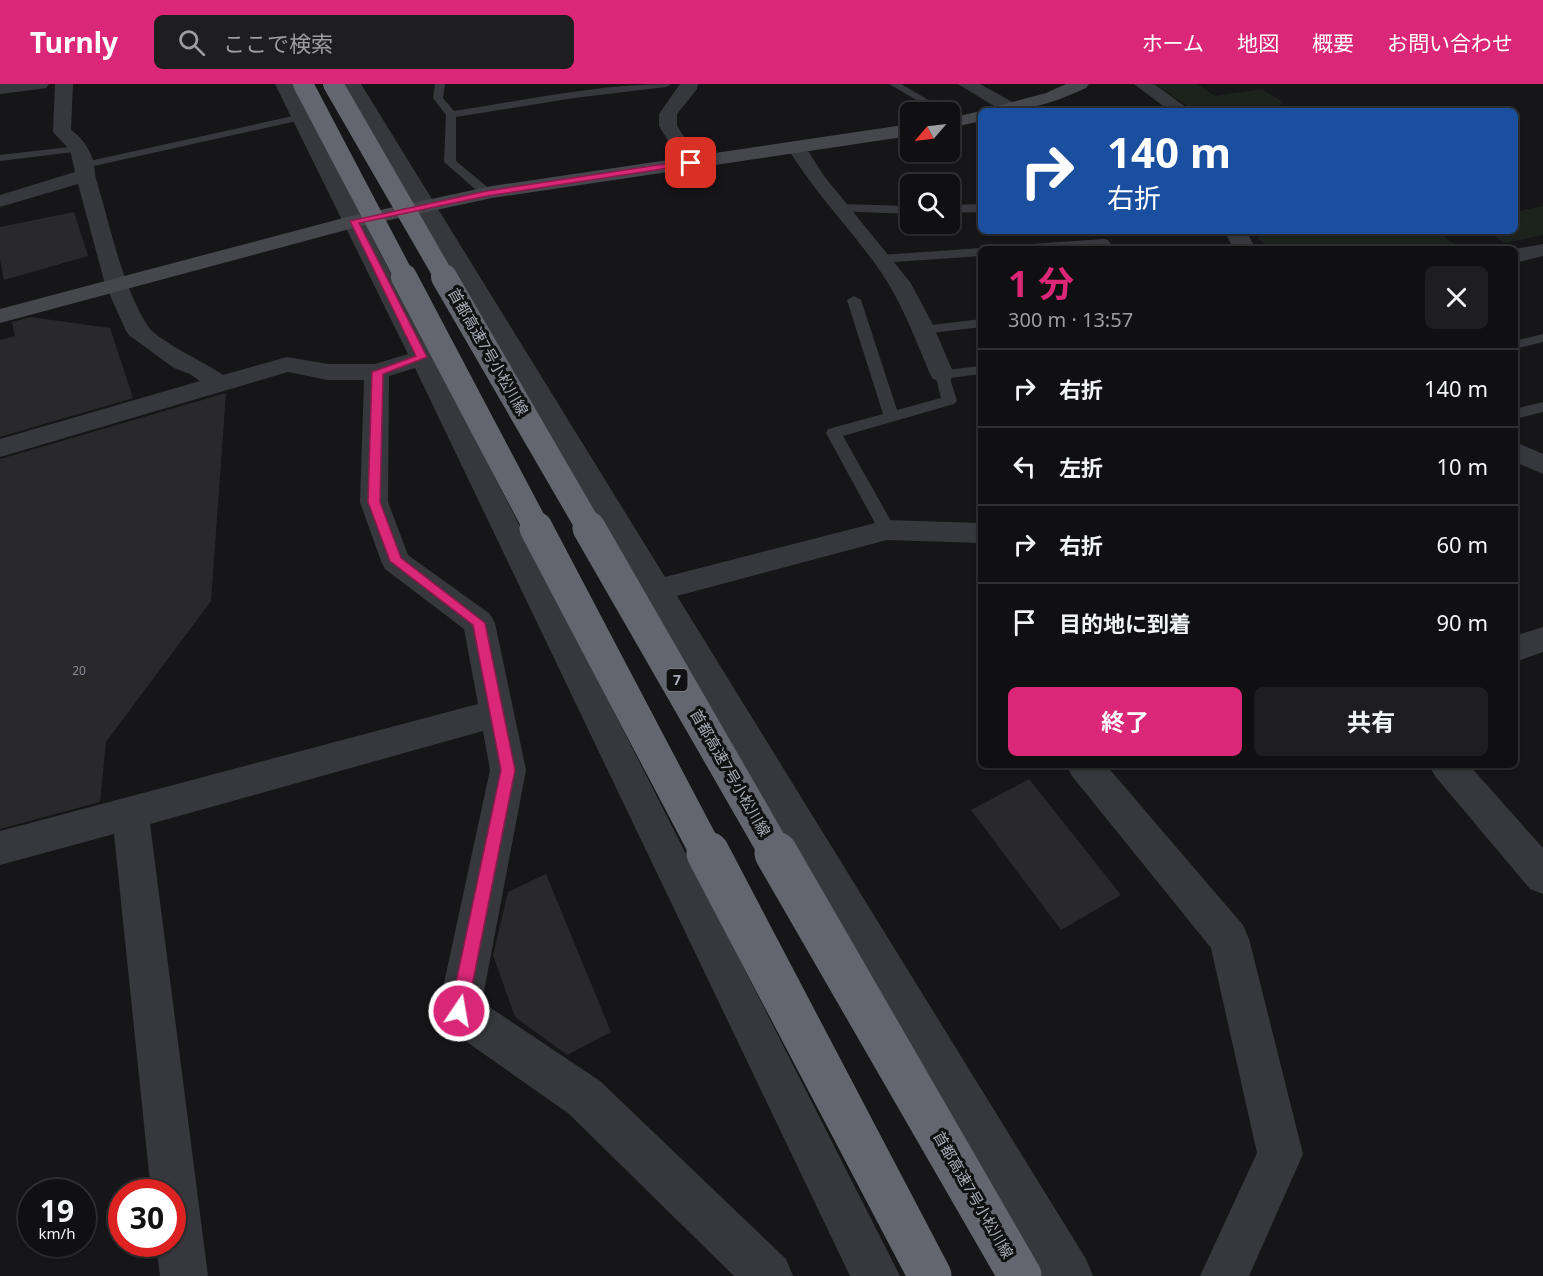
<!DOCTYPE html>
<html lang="ja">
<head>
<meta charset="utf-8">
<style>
	:root { --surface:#101012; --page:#1e1e20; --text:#f1f3f6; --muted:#9c9d9f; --line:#303032; --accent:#db2777 }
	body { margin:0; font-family:"Noto Sans","Noto Sans JP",sans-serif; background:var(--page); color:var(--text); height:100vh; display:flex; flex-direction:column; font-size:22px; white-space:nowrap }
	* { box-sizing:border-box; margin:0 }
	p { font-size:20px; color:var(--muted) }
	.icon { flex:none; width:33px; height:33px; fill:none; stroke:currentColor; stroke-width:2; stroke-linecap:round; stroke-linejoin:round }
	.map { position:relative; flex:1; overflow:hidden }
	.drawer { position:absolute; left:978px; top:162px; width:540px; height:522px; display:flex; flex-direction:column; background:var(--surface); border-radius:9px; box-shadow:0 2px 4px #0004,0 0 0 2px var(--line) }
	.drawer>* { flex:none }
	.hud { position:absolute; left:978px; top:24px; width:540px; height:126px; border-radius:9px; box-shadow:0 2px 4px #0004,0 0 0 2px var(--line); background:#1a4fa0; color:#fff; overflow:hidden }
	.needle { width:39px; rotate:242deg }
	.buttons { position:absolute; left:900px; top:18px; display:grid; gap:12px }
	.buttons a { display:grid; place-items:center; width:60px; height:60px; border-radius:9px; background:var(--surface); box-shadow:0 2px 4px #0004,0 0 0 2px var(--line); font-size:30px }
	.speed { position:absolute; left:18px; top:1095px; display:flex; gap:12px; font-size:30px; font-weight:700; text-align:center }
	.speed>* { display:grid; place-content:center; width:78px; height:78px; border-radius:50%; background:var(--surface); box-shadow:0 2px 4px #0004,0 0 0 2px var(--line); line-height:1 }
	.speed small { font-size:15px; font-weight:400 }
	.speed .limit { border:9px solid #d22; background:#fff; color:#111 }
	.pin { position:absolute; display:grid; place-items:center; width:51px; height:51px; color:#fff; margin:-26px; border-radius:12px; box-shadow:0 3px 9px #0006 }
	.me { position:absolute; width:66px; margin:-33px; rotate:12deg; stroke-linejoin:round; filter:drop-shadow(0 0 4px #0008) }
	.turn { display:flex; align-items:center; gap:21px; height:126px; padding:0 30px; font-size:27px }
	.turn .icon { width:78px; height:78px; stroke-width:2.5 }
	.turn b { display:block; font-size:42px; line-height:51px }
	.round { display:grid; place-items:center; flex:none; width:63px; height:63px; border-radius:9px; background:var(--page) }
	.headline { display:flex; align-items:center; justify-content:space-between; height:102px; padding:0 30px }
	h1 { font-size:36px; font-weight:700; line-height:45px; color:var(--accent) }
	.primary-button { display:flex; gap:12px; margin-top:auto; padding:12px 30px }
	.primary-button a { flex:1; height:69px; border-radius:9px; background:var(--accent); color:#fff; font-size:24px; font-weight:700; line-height:69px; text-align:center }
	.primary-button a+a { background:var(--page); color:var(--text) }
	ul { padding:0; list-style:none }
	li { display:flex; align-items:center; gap:18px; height:78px; padding:0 30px; border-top:2px solid var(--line) }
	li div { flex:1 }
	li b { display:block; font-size:22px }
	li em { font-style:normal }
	header { display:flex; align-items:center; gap:36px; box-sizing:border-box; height:84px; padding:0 30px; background:var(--accent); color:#fff }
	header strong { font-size:28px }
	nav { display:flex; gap:33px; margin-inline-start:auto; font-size:21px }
	.search { width:420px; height:54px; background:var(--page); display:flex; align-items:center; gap:15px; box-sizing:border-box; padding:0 21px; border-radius:9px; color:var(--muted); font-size:22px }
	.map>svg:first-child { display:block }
</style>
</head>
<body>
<header>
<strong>Turnly</strong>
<div class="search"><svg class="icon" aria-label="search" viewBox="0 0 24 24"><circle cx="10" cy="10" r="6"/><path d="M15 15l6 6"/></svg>ここで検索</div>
<nav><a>ホーム</a><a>地図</a><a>概要</a><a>お問い合わせ</a></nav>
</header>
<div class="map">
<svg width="1543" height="1192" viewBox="0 0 1543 1192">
	<rect width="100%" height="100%" fill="#161618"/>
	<g fill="#1c231d">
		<polygon points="1155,0 1197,0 1215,12 1262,5 1283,18 1274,27 1194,27"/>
		<polygon points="1543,122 1543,151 1505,159 1486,147 1515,147 1515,128"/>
		<polygon points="1257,147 1435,147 1456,161 1441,165 1270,165 1259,155"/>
	</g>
	<g fill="#29292c">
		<polygon points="74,128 88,172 4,196 0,176 0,143"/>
		<polygon points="30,233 110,244 133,314 0,353 0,256 15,252 12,238"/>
		<polygon points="226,309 211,517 106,658 100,718 0,745 0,375"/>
		<polygon points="1029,695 1121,811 1061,846 971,726"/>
		<polygon points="546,790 611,948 567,971 515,933 493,871 508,808"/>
	</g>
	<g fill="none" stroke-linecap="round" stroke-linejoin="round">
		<g fill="#37383d" fill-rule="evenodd">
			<path d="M435,0H445L443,14L454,27C526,16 598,0 671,0L666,3L574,14L456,33V77L491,106L493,109L487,113L483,112L444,78L446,31L433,14Z"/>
			<polygon points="889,0 901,0 949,28 937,28"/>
			<polygon points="302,30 307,33 306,35 85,84 79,81 85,78"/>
			<polygon points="78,62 82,63 82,67 0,77 0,71"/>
			<polygon points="839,120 910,122 910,130 835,127 833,124"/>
			<polygon points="981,120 981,128 950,129 950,121"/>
			<polygon points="1104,155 1108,156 1114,165 1100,163 1011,165 1017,161"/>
			<polygon points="981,164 984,165 981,165 981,172 881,179 875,175 881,171"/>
			<polygon points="854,212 861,216 897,326 941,314 935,290 937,287 981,282 981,290 950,294 957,317 954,320 843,352 896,446 893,450 881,450 826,349 828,345 883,330 847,216"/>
			<polygon points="981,235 981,243 924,250 917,246 924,242"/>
			<polygon points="1543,250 1543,258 1515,265 1515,257"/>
			<polygon points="1543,318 1543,328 1515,335 1515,325"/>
		</g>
		<g fill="#37383d" fill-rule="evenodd">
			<polygon points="0,0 49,0 46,4 40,5 0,10"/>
			<path d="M55,0H73L71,46C80,52 87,61 91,71C95,80 94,89 97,98C111,145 121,198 147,241C157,257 205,278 223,291L287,273L328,280H375L408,270L275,0H293L434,273L900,1192H850L415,284L389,292L388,418L408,471L490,530L495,539L526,686L482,918L600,997L786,1175L793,1192H734L568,1029L444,942L438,927L490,686L483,647L150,740L208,1192H160L156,1160H172V1108H151L114,750L0,781V747L478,620L464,545L385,485L381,477L360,418L364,296H328L288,288L0,373V355L200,297L190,290L174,284L130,252L126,247L105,200L78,100L0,123V111L75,88L70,66L53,48Z"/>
			<polygon points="343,0 361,0 665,493 887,436 981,439 981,459 887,456 677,512 1086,1175 1093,1192 1042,1192"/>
			<polygon points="680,0 698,0 697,5 677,30 677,42 701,79 698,83 684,83 659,42 659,30"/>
			<polygon points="958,0 980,0 1016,20 1019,24 1017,27 1002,27"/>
			<polygon points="1134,0 1154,0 1191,27 1170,27"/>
			<path d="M796,57L803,59L824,92L910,198L931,237L954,290L951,295L942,298L933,295L930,290C917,259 905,227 888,199C858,151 816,112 787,63L789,59Z"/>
			<polygon points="1224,147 1246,147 1256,165 1234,165"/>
			<polygon points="1543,160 1543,172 1515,179 1515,165"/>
			<polygon points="1515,358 1543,370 1543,390 1515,378"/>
			<polygon points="1543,543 1543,568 1515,578 1515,552"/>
			<polygon points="1066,681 1106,681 1243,841 1249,855 1303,1070 1249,1192 1200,1192 1257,1069 1211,864 1072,692"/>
			<polygon points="1429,681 1469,681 1543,764 1543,810 1530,805 1435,692"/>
		</g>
		<g fill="#45474d" fill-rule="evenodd">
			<path d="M1066,0H1089L1086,4C1051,20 1028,27 990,27L993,23L1046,9Z"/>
			<polygon points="981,27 981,37 950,44 950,34"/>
			<polygon points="910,40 910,52 492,114 357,143 0,239 0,225 347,133 492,102"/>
		</g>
		<g stroke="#63666e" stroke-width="20">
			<polyline points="303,0 405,194"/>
			<polyline points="333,0 445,194"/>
		</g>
		<g stroke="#63666e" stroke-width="26">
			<polyline points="404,193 537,445"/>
			<polyline points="444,193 590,445"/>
		</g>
		<g stroke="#63666e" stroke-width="33">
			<polyline points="536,444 708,771"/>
			<polyline points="589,444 777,771"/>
		</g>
		<g stroke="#63666e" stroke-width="43">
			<polyline points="708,769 930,1192"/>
			<polyline points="776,769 1020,1192"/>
		</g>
	</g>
	<polygon fill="#db2777" stroke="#8e194d" stroke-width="1.5" points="691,76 694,77 694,80 487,112 359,139 427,273 383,290 380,418 401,474 485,539 515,686 467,927 465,933 459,936 452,933 450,927 501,686 473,541 390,477 368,418 372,288 416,272 350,137 487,107"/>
	<g text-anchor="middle" stroke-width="6" stroke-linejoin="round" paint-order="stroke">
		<g font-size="12" fill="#888b94">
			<text x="79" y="591">20</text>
		</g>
		<rect fill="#111113" stroke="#7b7e86" stroke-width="1.5" x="666.5" y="585" width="21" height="22" rx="4.5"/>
		<g font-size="14" font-weight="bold" fill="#a8adb8">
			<text x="677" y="601">7</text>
		</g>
		<g font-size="15" fill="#a8adb8" stroke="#111113">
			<text transform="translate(488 268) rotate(60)" y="5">首都高速7号小松川線</text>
			<text transform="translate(730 689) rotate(60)" y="5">首都高速7号小松川線</text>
			<text transform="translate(973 1111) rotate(60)" y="5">首都高速7号小松川線</text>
		</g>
	</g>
</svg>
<div class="buttons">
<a><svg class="needle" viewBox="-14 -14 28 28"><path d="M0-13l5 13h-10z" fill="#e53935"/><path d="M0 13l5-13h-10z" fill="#9c9d9f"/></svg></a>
<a><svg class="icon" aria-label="search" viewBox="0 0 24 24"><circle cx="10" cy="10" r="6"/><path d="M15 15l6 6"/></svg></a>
</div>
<div class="speed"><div>19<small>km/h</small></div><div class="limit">30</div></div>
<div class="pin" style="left:691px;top:79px;background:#d93025"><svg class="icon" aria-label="arrive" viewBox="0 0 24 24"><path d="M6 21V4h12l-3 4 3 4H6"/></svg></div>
<svg class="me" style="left:459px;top:927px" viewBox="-20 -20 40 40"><circle r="17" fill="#db2777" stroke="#fff" stroke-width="3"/><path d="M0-11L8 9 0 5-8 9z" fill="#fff"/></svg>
<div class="hud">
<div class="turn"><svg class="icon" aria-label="right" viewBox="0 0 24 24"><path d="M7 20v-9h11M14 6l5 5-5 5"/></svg><div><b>140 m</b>右折</div></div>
</div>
<section class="drawer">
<div class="headline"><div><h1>1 分</h1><p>300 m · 13:57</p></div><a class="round"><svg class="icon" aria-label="close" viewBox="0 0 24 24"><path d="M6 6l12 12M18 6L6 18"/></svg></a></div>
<ul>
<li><svg class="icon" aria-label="right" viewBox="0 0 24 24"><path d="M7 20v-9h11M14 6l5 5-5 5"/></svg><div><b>右折</b></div><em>140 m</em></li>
<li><svg class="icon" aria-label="left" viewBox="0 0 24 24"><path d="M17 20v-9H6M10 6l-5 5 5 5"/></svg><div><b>左折</b></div><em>10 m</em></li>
<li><svg class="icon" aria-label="right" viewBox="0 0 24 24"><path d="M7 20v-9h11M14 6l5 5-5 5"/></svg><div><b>右折</b></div><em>60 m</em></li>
<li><svg class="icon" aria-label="arrive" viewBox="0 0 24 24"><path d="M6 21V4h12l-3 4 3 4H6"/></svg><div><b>目的地に到着</b></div><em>90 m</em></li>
</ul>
<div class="primary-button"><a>終了</a><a>共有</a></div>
</section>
</div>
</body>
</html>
